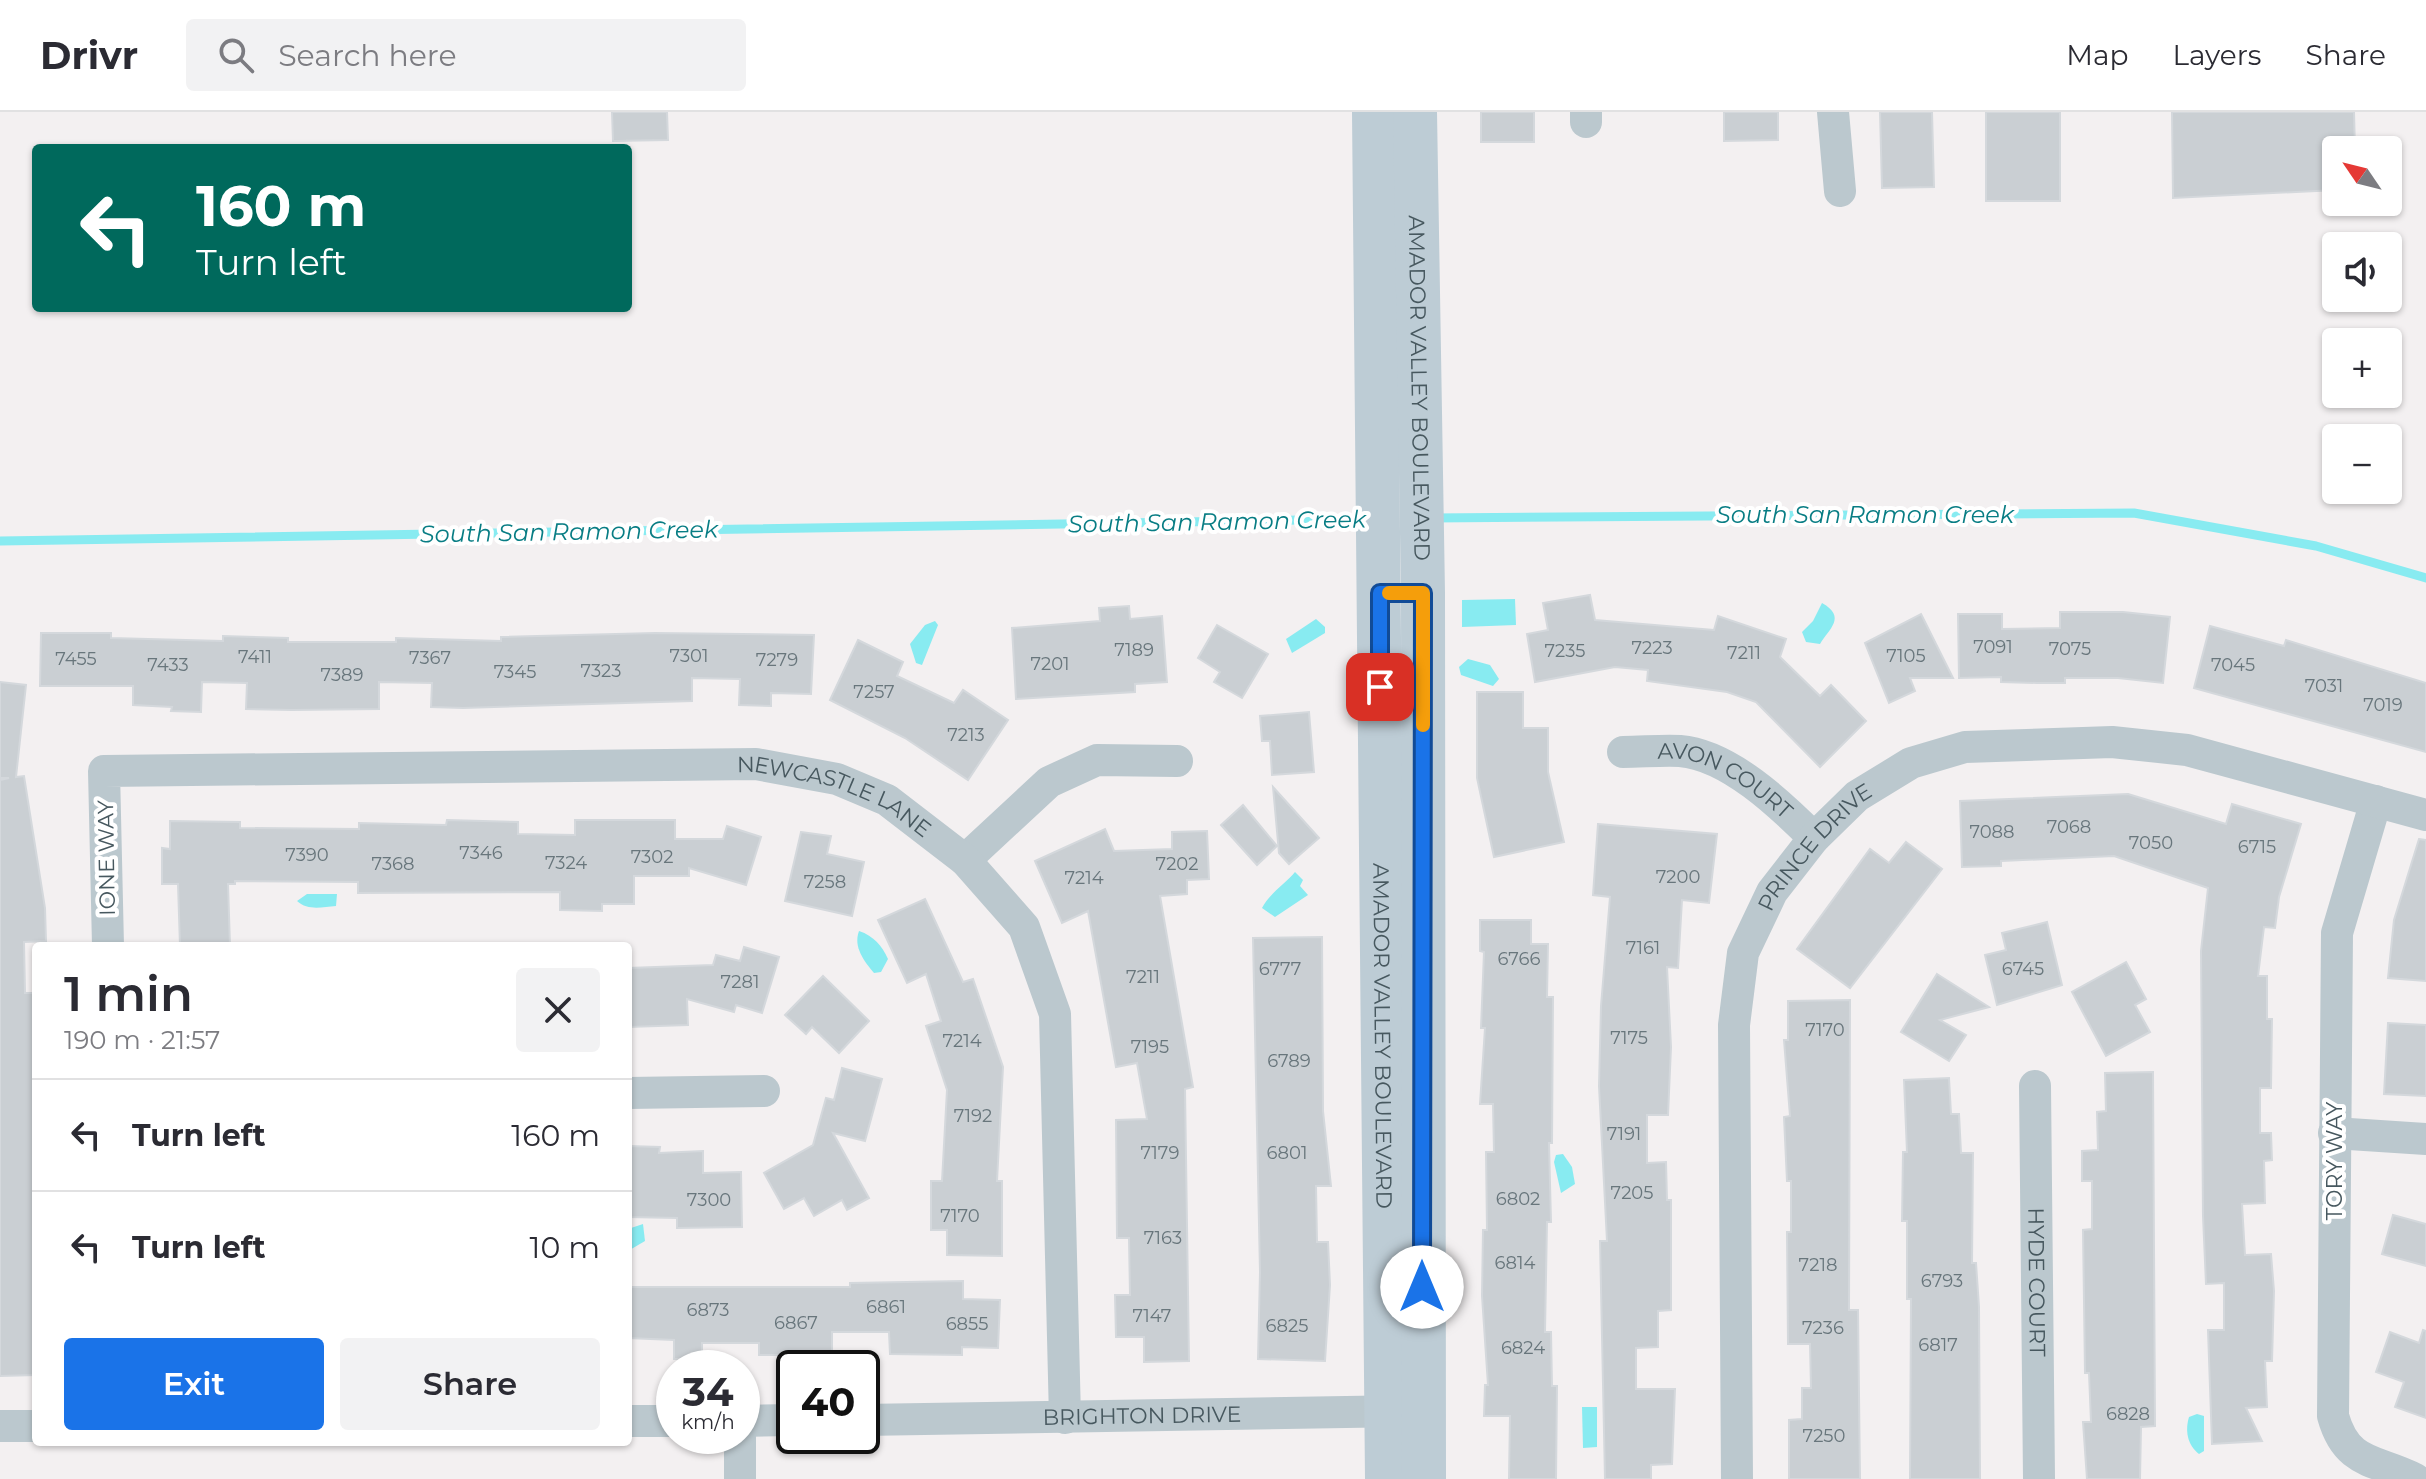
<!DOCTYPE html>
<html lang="en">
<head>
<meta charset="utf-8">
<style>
	:root { --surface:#fff; --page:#f2f2f3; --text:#2b2b33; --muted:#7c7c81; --line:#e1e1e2; --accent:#1a73e8 }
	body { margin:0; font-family:Montserrat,sans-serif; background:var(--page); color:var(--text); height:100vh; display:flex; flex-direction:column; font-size:30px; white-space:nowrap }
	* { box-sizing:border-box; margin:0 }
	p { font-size:26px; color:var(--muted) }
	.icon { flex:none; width:44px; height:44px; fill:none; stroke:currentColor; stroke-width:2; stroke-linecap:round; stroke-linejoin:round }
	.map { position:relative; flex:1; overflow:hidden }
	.details { position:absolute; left:32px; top:830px; width:600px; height:504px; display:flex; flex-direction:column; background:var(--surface); border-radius:8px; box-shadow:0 2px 6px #0004 }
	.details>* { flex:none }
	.top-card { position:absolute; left:32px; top:32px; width:600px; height:168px; border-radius:8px; box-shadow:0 2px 6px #0004; background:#00695c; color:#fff; overflow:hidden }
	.needle { width:52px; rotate:305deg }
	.buttons { position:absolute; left:2322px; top:24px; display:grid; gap:16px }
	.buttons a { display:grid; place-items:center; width:80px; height:80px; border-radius:8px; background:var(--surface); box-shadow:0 2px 6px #0004; font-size:40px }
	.speed { position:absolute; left:656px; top:1238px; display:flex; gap:16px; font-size:40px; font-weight:700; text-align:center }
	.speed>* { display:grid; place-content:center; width:104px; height:104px; border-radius:50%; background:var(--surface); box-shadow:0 2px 6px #0004; line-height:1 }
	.speed small { font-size:20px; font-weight:400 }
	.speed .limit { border:4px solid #111; border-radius:12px; background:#fff; color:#111 }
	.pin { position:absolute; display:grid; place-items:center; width:68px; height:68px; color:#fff; margin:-34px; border-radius:16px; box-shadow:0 4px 12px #0006 }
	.me { position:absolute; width:88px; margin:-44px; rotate:0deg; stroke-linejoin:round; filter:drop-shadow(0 0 6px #0008) }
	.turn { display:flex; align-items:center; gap:28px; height:168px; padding:0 32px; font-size:36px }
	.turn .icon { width:104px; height:104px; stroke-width:2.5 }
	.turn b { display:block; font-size:56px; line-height:68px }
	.round { display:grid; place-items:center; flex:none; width:84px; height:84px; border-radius:8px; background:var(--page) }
	.headline { display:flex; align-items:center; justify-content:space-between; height:136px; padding:0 32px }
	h1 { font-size:48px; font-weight:600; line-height:60px }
	.primary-button { display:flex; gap:16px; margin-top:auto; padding:16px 32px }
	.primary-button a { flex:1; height:92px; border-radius:8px; background:var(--accent); color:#fff; font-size:32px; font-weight:600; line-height:92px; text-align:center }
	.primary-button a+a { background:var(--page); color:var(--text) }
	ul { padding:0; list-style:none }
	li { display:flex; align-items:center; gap:24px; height:112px; padding:0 32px; border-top:2px solid var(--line) }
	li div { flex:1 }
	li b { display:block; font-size:30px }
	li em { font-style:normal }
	header { display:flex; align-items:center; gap:48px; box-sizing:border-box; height:112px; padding:0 40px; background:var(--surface); border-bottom:2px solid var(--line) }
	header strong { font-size:38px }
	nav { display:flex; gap:44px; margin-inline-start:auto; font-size:28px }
	.search { width:560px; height:72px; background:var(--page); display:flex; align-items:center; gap:20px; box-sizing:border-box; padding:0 28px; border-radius:8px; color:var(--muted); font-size:30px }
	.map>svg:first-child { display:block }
</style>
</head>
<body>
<header>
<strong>Drivr</strong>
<div class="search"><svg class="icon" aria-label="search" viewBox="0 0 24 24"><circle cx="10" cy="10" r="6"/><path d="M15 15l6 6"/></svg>Search here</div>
<nav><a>Map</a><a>Layers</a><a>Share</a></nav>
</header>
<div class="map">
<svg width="2426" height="1367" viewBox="0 0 2426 1367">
	<rect width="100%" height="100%" fill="#f3f0f1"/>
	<g fill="#88ebf1">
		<polygon points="1515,487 1516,513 1462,515 1462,488"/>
		<path d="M1822,491C1847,505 1829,517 1820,532L1806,530L1802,520L1813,509Z"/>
		<polygon points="1316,507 1325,515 1325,521 1292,541 1286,527"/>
		<polygon points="935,509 938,513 922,553 916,551 910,532 925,513"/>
		<polygon points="1468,547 1490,553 1499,567 1493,574 1461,563 1459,555"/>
		<path d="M1295,760L1303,768L1300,774L1308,783L1275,805L1262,796C1269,782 1285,772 1295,760Z"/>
		<path d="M307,782H337L336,794C322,795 308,799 297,789Z"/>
		<path d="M859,819C874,824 882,834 888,847L881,860L874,861C864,849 853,835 859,819Z"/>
		<polygon points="1563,1042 1572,1055 1575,1072 1561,1081 1554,1050 1556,1043"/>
		<polygon points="643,1112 645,1129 628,1139 628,1117"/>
		<polygon points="1582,1295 1597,1295 1597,1335 1583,1336"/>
		<path d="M2197,1302L2204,1304V1339L2199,1342C2187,1333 2185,1318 2189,1305Z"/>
	</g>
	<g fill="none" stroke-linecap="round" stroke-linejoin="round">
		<g stroke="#88ebf1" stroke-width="9">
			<polyline points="1431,406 2134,401 2316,434 2426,466"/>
			<polyline points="0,429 1368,407"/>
		</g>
	</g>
	<g fill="#cacfd3" stroke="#d4d8dc" stroke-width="2">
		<polygon points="612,0 667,0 668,28 613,29"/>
		<rect x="1481" y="0" width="53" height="30"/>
		<polygon points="1724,0 1778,0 1778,28 1724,29"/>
		<polygon points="1880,0 1932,0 1934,75 1882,76"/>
		<rect x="1986" y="0" width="74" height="89"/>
		<polygon points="2172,0 2354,0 2355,38 2336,38 2336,78 2173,86"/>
		<polygon points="1590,483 1595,508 1714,518 1718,504 1786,527 1780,545 1820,584 1831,573 1866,609 1820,655 1756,590 1727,580 1647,569 1648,558 1615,555 1535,570 1527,522 1548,518 1543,491"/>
		<polygon points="1129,494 1130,507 1162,504 1167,570 1135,572 1135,580 1016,587 1012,516 1100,509 1099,496"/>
		<polygon points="2060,500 2123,500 2170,505 2163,571 2118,566 2065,566 2065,571 2037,571 2001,570 2001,565 1959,566 1958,502 2002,502 2002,517 2060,516"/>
		<polygon points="1921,502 1953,566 1910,566 1915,579 1889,591 1865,531"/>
		<polygon points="1217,513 1268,542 1242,586 1214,570 1220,560 1198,546"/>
		<polygon points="2210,514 2284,534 2286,528 2426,571 2426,640 2194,576"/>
		<polygon points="41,521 111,521 111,526 223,529 223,524 288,526 288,530 396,530 396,526 501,529 501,525 655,521 814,523 811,582 771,581 771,594 739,593 740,567 692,566 692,589 463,596 431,595 432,571 379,570 379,597 292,598 246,597 247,571 202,570 201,600 171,599 172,595 133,593 133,574 40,574"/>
		<polygon points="858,528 903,550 897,564 954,591 963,578 1008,608 968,668 905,626 830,588"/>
		<polygon points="0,570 26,573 16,665 24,664 45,796 46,829 24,830 25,881 36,881 36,1263 0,1264 0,668 9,666 0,666"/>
		<polygon points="1477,580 1523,580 1523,616 1548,616 1548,660 1564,730 1494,745 1477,666"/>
		<polygon points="1309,600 1314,660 1272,663 1270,629 1262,629 1260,604"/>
		<polygon points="1273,675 1319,726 1289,752 1279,741"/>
		<polygon points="2128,682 2226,712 2232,692 2301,712 2279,785 2275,816 2264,815 2258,864 2267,864 2267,907 2272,907 2271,976 2260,976 2260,1021 2271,1021 2272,1048 2264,1049 2265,1091 2242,1092 2245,1143 2271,1142 2274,1179 2272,1249 2265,1249 2267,1295 2246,1296 2262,1329 2212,1332 2208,1218 2224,1218 2224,1171 2206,1172 2203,1104 2201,839 2208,776 2114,744 2001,749 2001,754 1962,755 1960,689"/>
		<polygon points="1243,693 1277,734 1257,753 1221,713"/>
		<polygon points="447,708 518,710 518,722 575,723 575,708 675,708 675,727 723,727 727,714 761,725 746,773 689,756 689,764 634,764 634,792 602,792 602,799 560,798 560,780 358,781 358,770 235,769 235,772 228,772 230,834 180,834 178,772 162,772 162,736 170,737 170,709 240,710 240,716 359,717 359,711 446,713"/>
		<polygon points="1598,712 1717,722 1709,791 1682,788 1678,856 1667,855 1671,935 1668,1003 1647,1003 1647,1051 1666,1050 1667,1088 1671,1088 1671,1198 1658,1199 1658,1235 1636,1236 1636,1277 1675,1277 1672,1352 1651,1353 1651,1367 1605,1367 1600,1129 1607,1129 1599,974 1601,894 1610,785 1593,783"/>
		<polygon points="1105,717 1114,739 1172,737 1172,720 1207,719 1209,767 1187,768 1187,782 1160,784 1193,975 1185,977 1189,1249 1144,1250 1144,1225 1116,1225 1115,1183 1130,1183 1129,1126 1117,1126 1116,1008 1147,1007 1137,951 1116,955 1088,799 1062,811 1035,749"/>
		<polygon points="801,720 831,724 827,742 864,750 852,804 785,789"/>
		<polygon points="2419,727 2426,728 2426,869 2388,866 2394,808"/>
		<polygon points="1906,730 1942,757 1850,876 1797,837 1870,737 1889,751"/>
		<polygon points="925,787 963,870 973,867 1003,955 997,1069 1002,1069 1002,1144 947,1143 947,1118 931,1118 931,1069 942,1069 947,978 926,914 941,909 926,862 907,871 878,808"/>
		<polygon points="1480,808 1531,808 1531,832 1548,832 1547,885 1553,885 1552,1031 1549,1031 1551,1110 1547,1110 1545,1220 1551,1220 1552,1274 1557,1274 1556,1367 1509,1367 1510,1304 1484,1304 1485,1273 1488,1273 1482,1184 1483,1118 1487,1118 1486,1040 1494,1040 1493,992 1480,992 1485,916 1481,916 1484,840 1480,839"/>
		<polygon points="2047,810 2062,873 1997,893 1985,843 2006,838 2002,821"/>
		<polygon points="1322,825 1323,999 1331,1074 1316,1074 1317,1130 1328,1130 1330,1173 1325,1249 1258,1247 1260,1160 1253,826"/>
		<polygon points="744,835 779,845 762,901 736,893 734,900 687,887 688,913 628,915 628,856 713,853 716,843 740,849"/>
		<polygon points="2126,850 2146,887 2135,893 2150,920 2106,944 2072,880"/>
		<polygon points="1937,862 1989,895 1940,908 1966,923 1949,949 1901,920"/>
		<polygon points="823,864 869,909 839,941 812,915 806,922 785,903"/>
		<polygon points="1850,888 1849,1198 1858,1198 1860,1367 1789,1367 1789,1308 1802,1307 1802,1276 1811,1276 1810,1232 1788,1232 1787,1120 1791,1120 1791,1069 1787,1069 1784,1005 1790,1004 1784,928 1788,928 1788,889"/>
		<polygon points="2388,911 2426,913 2426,984 2384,982"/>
		<polygon points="842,956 882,967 865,1029 833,1021 869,1086 847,1098 842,1088 814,1104 804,1086 784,1097 764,1061 813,1033 826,986 834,988"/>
		<polygon points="2153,960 2155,1314 2141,1315 2140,1367 2087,1367 2083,1310 2091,1310 2089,1261 2085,1261 2083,1118 2092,1117 2092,1069 2082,1069 2082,1039 2098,1038 2097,1000 2106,999 2105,961"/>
		<polygon points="1949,966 1951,1002 1959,1002 1961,1041 1973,1041 1972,1151 1976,1151 1979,1195 1980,1367 1910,1367 1911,1187 1907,1187 1907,1109 1902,1109 1903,1040 1907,1040 1904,968"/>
		<polygon points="628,1034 660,1035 659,1041 703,1039 703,1061 741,1060 742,1115 677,1116 677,1106 628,1105"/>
		<polygon points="2393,1103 2426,1112 2426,1154 2382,1142"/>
		<polygon points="963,1169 963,1187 1000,1188 998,1236 962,1235 962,1243 890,1242 889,1220 832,1220 832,1243 759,1243 759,1231 702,1231 702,1247 674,1247 674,1228 628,1226 628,1175 850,1175 850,1171"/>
		<polygon points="2423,1218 2426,1219 2426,1306 2395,1295 2404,1270 2376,1260 2390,1220 2419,1231"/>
	</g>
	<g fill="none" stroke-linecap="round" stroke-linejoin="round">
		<g stroke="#bbc8ce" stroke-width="32">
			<polyline points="1586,0 1586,10"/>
			<polyline points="1833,0 1840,79"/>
			<path id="s1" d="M1623,640C1642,640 1661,638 1680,639C1729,643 1781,693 1814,726"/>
			<path d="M2376,689L2337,821L2333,1304C2347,1354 2376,1347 2415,1367"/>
			<polyline points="965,748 1049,670 1097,648 1177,649"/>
			<path id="s2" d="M108,834L104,659L756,652L837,667L887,688L965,748L1024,815L1055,902L1065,1306"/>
			<path id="s3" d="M2035,974L2039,1367"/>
			<polyline points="628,981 764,979"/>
			<polyline points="2334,1021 2426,1027"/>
			<path id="s4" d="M862,1308L1407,1299"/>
			<polyline points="628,1309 674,1309"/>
			<polyline points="742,1309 794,1308"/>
			<polyline points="0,1314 36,1314"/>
			<polyline points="740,1324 740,1367"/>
			<path id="s5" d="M1737,1367L1734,913L1743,841L1772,780L1814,726L1857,684L1911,651L1965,635L2112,630L2187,638L2426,703"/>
		</g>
		<g stroke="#bdccd5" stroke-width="44">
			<path id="s6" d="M1374,0L1387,1367"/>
			<path id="s7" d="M1415,0L1423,481L1424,1367"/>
		</g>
	</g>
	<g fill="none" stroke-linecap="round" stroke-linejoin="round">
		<defs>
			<polyline id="route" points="1380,575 1380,481 1423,481 1422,1175"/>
		</defs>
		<use href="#route" stroke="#114b97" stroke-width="20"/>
		<use href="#route" stroke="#1a73e8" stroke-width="14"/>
		<polyline stroke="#f59e0b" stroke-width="14" points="1389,481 1423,481 1423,613"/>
	</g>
	<g text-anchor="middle" stroke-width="8" stroke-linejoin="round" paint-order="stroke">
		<g font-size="18" fill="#68767c">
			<text x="1993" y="541">7091</text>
			<text x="1652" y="542">7223</text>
			<text x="2070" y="543">7075</text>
			<text x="1134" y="544">7189</text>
			<text x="1565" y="545">7235</text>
			<text x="1744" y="547">7211</text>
			<text x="689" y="550">7301</text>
			<text x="1906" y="550">7105</text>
			<text x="255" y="551">7411</text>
			<text x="430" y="552">7367</text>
			<text x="76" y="553">7455</text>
			<text x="777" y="554">7279</text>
			<text x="1050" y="558">7201</text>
			<text x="168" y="559">7433</text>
			<text x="2233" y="559">7045</text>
			<text x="601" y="565">7323</text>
			<text x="515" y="566">7345</text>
			<text x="342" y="569">7389</text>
			<text x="2324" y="580">7031</text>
			<text x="874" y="586">7257</text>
			<text x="2383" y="599">7019</text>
			<text x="966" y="629">7213</text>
			<text x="2069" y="721">7068</text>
			<text x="1992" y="726">7088</text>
			<text x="2151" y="737">7050</text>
			<text x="2257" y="741">6715</text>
			<text x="481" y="747">7346</text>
			<text x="307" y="749">7390</text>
			<text x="652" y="751">7302</text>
			<text x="566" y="757">7324</text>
			<text x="393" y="758">7368</text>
			<text x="1177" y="758">7202</text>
			<text x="1678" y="771">7200</text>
			<text x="1084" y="772">7214</text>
			<text x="825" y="776">7258</text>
			<text x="1643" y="842">7161</text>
			<text x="1519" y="853">6766</text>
			<text x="1280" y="863">6777</text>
			<text x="2023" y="863">6745</text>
			<text x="1143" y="871">7211</text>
			<text x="740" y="876">7281</text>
			<text x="1825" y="924">7170</text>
			<text x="1629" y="932">7175</text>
			<text x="962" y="935">7214</text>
			<text x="1150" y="941">7195</text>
			<text x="1289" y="955">6789</text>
			<text x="973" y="1010">7192</text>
			<text x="1624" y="1028">7191</text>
			<text x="1160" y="1047">7179</text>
			<text x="1287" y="1047">6801</text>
			<text x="1632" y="1087">7205</text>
			<text x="1518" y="1093">6802</text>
			<text x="709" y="1094">7300</text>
			<text x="960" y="1110">7170</text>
			<text x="1163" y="1132">7163</text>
			<text x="1515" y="1157">6814</text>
			<text x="1818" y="1159">7218</text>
			<text x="1942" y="1175">6793</text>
			<text x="886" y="1201">6861</text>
			<text x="708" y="1204">6873</text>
			<text x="1152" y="1210">7147</text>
			<text x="796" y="1217">6867</text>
			<text x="967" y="1218">6855</text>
			<text x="1287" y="1220">6825</text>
			<text x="1823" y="1222">7236</text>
			<text x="1938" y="1239">6817</text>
			<text x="1523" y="1242">6824</text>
			<text x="2128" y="1308">6828</text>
			<text x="1824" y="1330">7250</text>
		</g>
		<g font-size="22" fill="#47585f" stroke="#fff">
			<text dy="8" stroke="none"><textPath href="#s7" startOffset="276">AMADOR VALLEY BOULEVARD</textPath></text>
			<text dy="8" stroke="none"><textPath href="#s1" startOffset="110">AVON COURT</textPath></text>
			<text dy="8" stroke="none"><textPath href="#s2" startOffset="912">NEWCASTLE LANE</textPath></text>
			<text dy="8" stroke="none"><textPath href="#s5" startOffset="656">PRINCE DRIVE</textPath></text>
			<text transform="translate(106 746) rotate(-91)" y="8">IONE WAY</text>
			<text dy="8" stroke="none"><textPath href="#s6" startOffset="924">AMADOR VALLEY BOULEVARD</textPath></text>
			<text transform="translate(2334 1049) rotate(-90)" y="8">TORY WAY</text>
			<text dy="8" stroke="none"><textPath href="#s3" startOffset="196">HYDE COURT</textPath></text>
			<text dy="8" stroke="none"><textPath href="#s4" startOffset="280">BRIGHTON DRIVE</textPath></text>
		</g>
		<g font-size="24" font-style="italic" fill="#087d84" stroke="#fff">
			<text x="1865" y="411">South San Ramon Creek</text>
			<text transform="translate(1217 410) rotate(-1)" y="8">South San Ramon Creek</text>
			<text transform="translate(569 420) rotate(-1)" y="8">South San Ramon Creek</text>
		</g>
	</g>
</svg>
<div class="buttons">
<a><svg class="needle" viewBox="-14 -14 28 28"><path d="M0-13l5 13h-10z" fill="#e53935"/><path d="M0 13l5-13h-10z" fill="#7c7c81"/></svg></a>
<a><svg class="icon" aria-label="sound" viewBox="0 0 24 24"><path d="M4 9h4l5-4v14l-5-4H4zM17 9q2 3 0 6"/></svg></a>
<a>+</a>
<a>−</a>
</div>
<div class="speed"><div>34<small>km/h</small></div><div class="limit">40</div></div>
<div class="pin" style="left:1380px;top:575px;background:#d93025"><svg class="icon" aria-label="arrive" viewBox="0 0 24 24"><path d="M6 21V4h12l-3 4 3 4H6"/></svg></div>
<svg class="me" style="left:1422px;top:1175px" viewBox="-20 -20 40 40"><circle r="19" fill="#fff"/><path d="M0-13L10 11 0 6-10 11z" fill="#1a73e8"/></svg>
<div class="top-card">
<div class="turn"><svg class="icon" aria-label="left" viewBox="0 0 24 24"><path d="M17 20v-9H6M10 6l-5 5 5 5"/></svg><div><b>160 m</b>Turn left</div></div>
</div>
<section class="details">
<div class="headline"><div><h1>1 min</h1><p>190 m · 21:57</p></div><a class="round"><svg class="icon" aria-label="close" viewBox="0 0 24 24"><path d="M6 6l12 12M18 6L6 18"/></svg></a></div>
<ul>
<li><svg class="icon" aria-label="left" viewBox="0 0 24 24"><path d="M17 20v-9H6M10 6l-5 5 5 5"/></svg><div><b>Turn left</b></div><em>160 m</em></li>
<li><svg class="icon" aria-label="left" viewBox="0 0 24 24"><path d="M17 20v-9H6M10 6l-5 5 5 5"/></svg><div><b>Turn left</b></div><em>10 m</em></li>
</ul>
<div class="primary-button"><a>Exit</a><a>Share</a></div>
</section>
</div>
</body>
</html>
